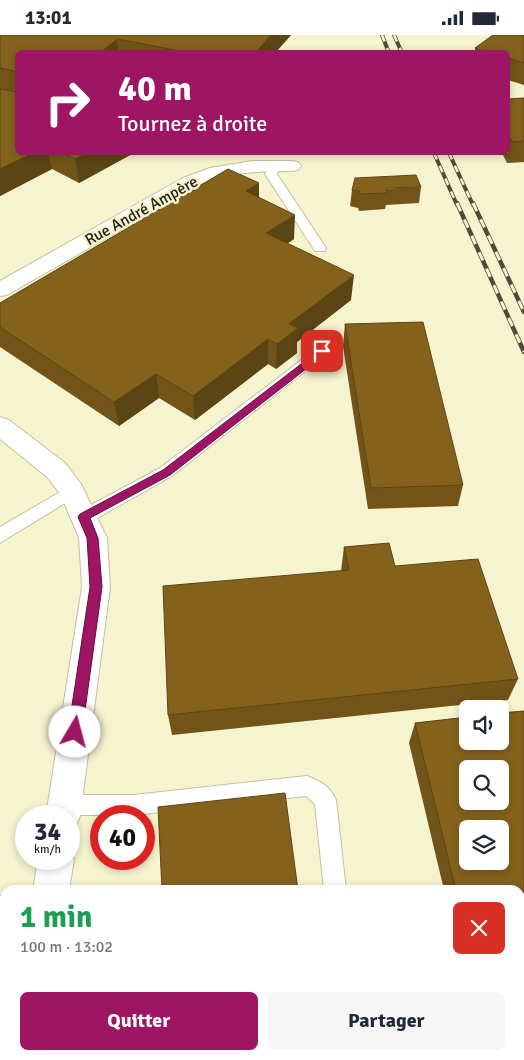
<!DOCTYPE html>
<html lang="fr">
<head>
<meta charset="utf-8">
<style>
	:root { --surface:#fff; --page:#f6f6f7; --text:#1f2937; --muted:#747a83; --accent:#9e1563 }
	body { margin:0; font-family:Signika,sans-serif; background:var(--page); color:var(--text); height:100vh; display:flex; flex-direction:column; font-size:19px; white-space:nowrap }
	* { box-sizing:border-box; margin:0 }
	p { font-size:16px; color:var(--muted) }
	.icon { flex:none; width:28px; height:28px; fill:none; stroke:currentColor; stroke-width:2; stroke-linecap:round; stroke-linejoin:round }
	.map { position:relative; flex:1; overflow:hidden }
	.details { position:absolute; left:0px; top:850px; width:525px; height:175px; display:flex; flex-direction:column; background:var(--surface); border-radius:15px 15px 0 0; box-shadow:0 2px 8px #0003 }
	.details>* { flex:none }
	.guide { position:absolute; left:15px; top:15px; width:495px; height:105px; border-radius:8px; box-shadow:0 2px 8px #0003; background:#9e1563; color:#fff; overflow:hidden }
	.fabs { position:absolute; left:459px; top:665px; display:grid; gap:10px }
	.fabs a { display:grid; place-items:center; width:50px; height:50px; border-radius:8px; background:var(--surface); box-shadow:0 2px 8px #0003; font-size:25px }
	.speed { position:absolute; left:15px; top:770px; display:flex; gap:10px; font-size:25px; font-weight:700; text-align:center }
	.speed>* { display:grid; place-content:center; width:65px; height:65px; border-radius:50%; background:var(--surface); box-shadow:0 2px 8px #0003; line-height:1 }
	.speed small { font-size:12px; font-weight:400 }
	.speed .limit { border:8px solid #d22; background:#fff; color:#111 }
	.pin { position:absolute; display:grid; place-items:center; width:42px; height:42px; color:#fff; margin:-21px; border-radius:10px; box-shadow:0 2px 8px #0006 }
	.me { position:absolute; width:55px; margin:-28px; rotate:8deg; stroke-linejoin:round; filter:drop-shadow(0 0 4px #0008) }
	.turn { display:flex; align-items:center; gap:18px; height:105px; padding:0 20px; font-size:22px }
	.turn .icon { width:65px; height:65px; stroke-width:2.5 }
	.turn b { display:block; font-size:35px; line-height:42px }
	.round { display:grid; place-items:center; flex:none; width:52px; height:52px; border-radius:8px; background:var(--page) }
	.summary { display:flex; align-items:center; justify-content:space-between; height:85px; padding:0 20px }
	h1 { font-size:30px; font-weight:700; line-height:38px; color:#1e9e55 }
	.action { display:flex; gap:10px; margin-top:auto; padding:10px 20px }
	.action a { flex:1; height:58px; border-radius:8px; background:var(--accent); color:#fff; font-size:20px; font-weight:700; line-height:58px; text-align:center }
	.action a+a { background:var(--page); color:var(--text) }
	.status { display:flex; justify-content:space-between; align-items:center; height:35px; padding:0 25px; background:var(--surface); direction:ltr }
	.status svg { height:14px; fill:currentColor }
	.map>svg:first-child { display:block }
</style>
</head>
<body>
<div class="status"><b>13:01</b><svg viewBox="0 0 49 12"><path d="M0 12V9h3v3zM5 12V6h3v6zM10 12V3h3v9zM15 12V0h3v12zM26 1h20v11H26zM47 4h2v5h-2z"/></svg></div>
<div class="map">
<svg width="524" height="1025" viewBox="0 0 524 1025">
	<rect width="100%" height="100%" fill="#f6f3cf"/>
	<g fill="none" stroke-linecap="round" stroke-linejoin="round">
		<defs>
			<g id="service">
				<polygon points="274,128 280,131 277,139 326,213 325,216 315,216 265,139 270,129"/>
				<polygon points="322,311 327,313 329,316 327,319 172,441 90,487 84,489 78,487 75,482 78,477 160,433 317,313"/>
				<polygon points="72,450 78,452 80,456 78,460 0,508 0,492"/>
				<path d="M307,741C320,746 330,751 336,765L346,855H324L315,769L306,761L134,780H65L57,777L54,770L57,763L65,760H134Z"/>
				<rect x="0" y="861" width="5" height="24"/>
			</g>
			<path id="minor" d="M252,126H292L298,127L301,131L298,135L292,136C258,136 228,137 197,151L7,260L0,261V246L183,143L210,133Z"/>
			<g id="tertiary">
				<polygon points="0,382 9,385 65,428 81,449 107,503 110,552 80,781 75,793 69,795 69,781 46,781 82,552 79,503 61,460 47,442 0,404"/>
				<polygon points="69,812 74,824 69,855 33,855 38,824 69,824"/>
				<polygon points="5,1020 45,1020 44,1025 4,1025"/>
			</g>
		</defs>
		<use href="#service" stroke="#c4c19e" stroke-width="2"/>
		<use href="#minor" stroke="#c4c19e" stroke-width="2"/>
		<use href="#tertiary" stroke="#c4c19e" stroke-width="2"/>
		<use href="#service" fill="#fff" fill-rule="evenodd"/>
		<use href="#minor" fill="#fff" fill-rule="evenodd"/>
		<use href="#tertiary" fill="#fff" fill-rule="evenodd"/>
		<defs>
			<g id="rail-far1">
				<polyline points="382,0 389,18"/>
				<polyline points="394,0 402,18"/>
				<polyline points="434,118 457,170"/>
				<polyline points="449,118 473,170"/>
			</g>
			<g id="rail">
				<polyline points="457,168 524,317"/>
				<polyline points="473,168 524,277"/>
			</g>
		</defs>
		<use href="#rail-far1" stroke="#4d4b3a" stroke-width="4"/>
		<use href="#rail" stroke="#4d4b3a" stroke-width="4.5"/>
		<use href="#rail-far1" stroke="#f6f3cf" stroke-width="2.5" stroke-dasharray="7" stroke-linecap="butt"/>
		<use href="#rail" stroke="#f6f3cf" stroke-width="3" stroke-dasharray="9" stroke-linecap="butt"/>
	</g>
	<g fill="#725418">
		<polygon points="0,0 291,0 275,18 18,18 18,118 131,118 132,119 79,148 52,134 0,161"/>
		<polygon points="524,0 524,50 508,45 508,18 475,18 475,13"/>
		<polygon points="524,63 524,127 507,128 502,118 508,118 508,64"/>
		<polygon points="259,148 259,163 294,204 287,208 351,265 297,307 297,318 276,334 268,329 195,385 159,363 119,391 0,312 0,268"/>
		<polygon points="421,152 419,168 386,170 385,174 359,176 358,173 350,171 352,155"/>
		<polygon points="345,289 463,450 458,471 368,474 343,311"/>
		<polygon points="344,512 395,531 518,644 508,665 172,700 168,680 341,536"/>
		<polygon points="524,676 524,1017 520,1017 520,855 444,855 409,708 415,688"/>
		<polygon points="483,1020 496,1020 483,1022"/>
	</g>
	<g fill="#5c4514">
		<polygon points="271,0 291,0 275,18 255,18"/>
		<polygon points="117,4 118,18 100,18"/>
		<polygon points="33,118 48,118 52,134 0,161 0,134"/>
		<polygon points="87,118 131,118 132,119 79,148 75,124"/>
		<polygon points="259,148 259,172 246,156"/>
		<polygon points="295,180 294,204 266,223 266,198"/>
		<polygon points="354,240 351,265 297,307 297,318 276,334 277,309 289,289"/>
		<polygon points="268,304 268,329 195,385 193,361"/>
		<polygon points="156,339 159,363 119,391 114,367"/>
	</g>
	<g fill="#84621c" stroke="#5c4514" fill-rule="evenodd">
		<polygon points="0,0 271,0 255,18 190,18 117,4 100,18 18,18 18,37 0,33"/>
		<polygon points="493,0 524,0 524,28 508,23 508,18 488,18 475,13"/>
		<polygon points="0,54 18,57 18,118 33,118 0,134"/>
		<polygon points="524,63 524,106 512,107 508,99 508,64"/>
		<polygon points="62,118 87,118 75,124"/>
		<polygon points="228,134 259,148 246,156 295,180 266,198 354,240 289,289 298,293 277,309 268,304 193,361 156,339 114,367 0,292 0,268"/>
		<polygon points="416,140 421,152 386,153 387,158 360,159 359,156 352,155 355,143"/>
		<polygon points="423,287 463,450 371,453 345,289"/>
		<polygon points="389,508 395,531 478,524 518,644 168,680 163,551 349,535 344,512"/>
		<path d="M524,676V1010H520V855H456L415,688L468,682V706H500V678ZM468,734H500V766H468ZM468,794H500V826H468Z"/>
		<polygon points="285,758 298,855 162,855 158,772"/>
		<rect x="170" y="1020" width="153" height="5"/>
	</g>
	<polygon fill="#9e1563" stroke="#670e40" points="322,313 325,314 325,319 170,440 90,483 98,503 102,552 82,697 80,702 75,703 70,702 68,697 90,552 87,503 78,482 80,479 163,435"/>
	<g text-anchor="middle" stroke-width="5" stroke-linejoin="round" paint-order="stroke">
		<g font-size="16" fill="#201f12" stroke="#f6f3cf">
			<text transform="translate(141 175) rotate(-29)" y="6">Rue André Ampère</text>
		</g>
	</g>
</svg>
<div class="fabs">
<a><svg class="icon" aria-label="sound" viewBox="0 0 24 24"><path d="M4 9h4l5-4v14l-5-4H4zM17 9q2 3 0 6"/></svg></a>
<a><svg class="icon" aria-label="search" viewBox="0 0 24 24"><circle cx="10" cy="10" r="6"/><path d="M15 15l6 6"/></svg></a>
<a><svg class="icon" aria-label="layers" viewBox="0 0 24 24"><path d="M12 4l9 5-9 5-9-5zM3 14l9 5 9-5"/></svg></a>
</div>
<div class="speed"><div>34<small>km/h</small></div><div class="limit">40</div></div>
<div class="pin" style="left:322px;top:316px;background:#d93025"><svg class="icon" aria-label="arrive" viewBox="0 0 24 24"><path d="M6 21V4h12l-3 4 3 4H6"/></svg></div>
<svg class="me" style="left:75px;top:697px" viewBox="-20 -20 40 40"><circle r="19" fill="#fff"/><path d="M0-13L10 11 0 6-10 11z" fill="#9e1563"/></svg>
<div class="guide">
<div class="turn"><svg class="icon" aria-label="right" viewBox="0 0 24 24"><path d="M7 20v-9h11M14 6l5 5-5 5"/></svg><div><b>40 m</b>Tournez à droite</div></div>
</div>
<section class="details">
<div class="summary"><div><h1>1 min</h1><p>100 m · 13:02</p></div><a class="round" style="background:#d93025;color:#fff"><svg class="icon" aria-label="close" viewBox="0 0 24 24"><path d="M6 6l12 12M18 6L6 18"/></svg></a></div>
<div class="action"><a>Quitter</a><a>Partager</a></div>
</section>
</div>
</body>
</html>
